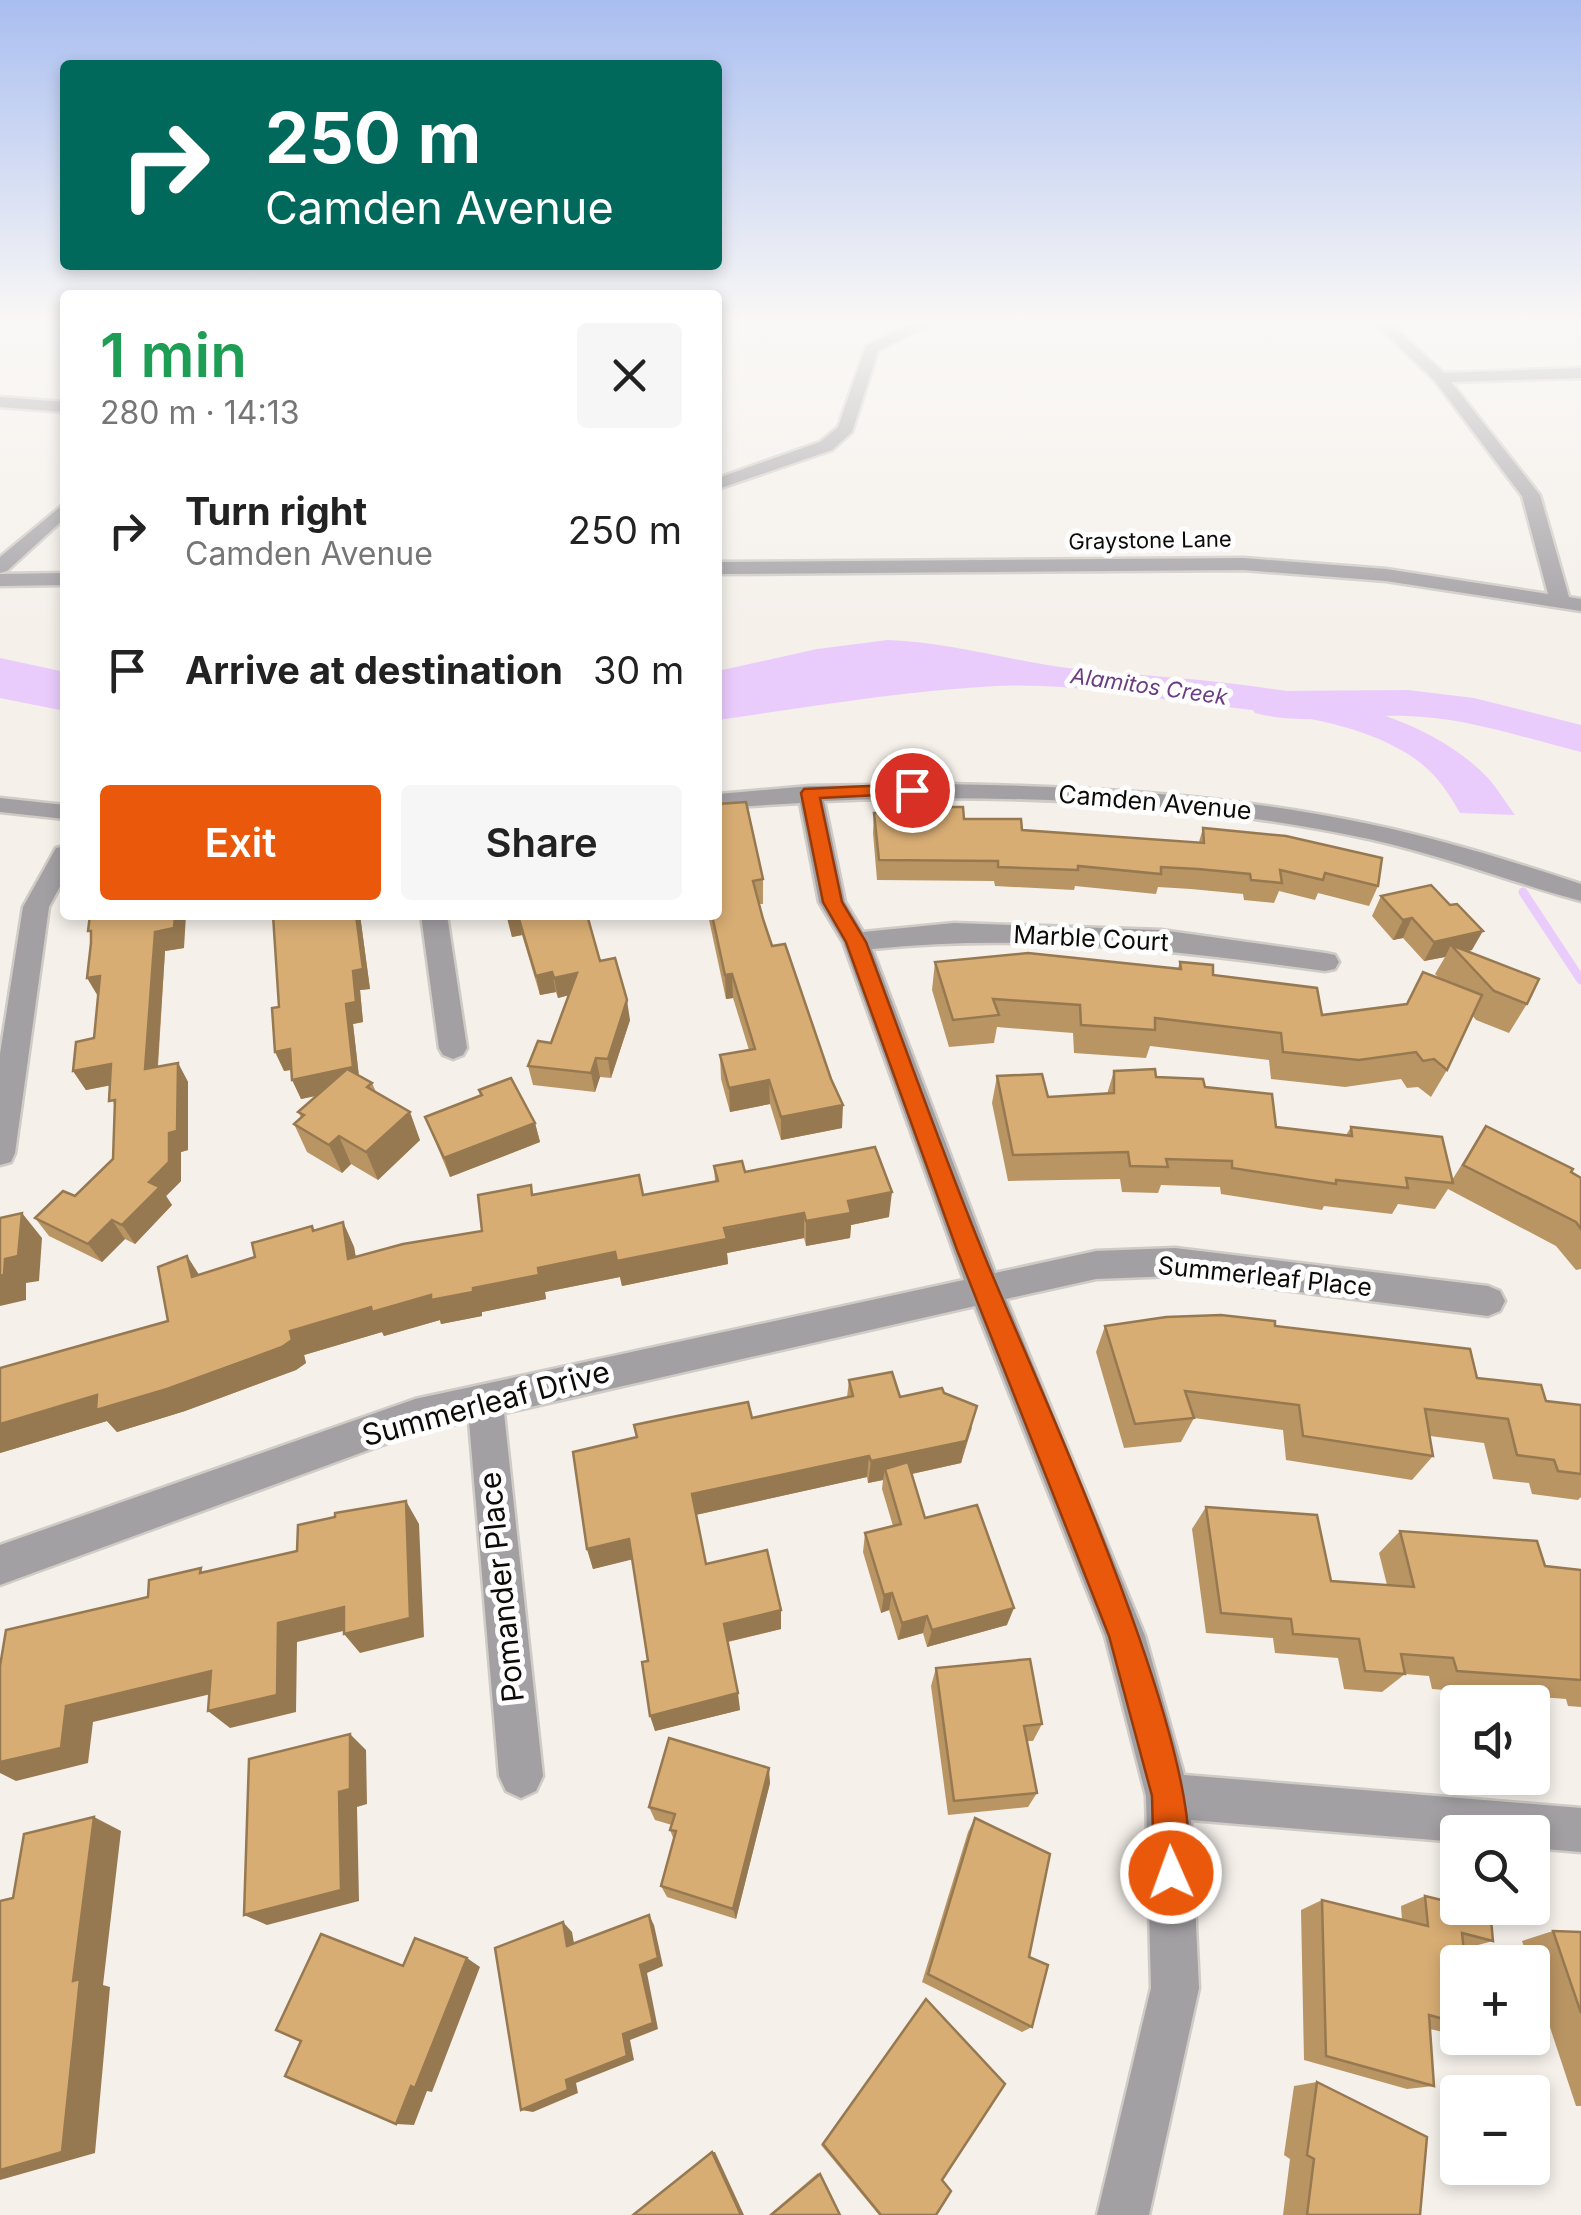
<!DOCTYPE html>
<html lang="en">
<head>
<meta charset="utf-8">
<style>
	:root { --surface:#fff; --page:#f6f6f6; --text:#222; --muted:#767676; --accent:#ea580c }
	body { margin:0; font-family:Inter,sans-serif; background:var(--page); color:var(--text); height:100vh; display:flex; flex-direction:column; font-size:38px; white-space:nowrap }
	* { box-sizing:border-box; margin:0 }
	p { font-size:32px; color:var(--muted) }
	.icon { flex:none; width:55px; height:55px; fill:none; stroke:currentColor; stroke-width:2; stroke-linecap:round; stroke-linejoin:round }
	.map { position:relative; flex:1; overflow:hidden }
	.details { position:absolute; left:60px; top:290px; width:662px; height:630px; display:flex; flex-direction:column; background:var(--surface); border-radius:10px; box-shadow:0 5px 15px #0003 }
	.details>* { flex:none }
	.top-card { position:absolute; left:60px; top:60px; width:662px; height:210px; border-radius:10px; box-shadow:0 5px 15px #0003; background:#00695c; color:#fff; overflow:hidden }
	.buttons { position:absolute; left:1440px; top:1685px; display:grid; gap:20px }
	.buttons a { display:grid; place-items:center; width:110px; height:110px; border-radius:10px; background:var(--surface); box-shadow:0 5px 15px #0003; font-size:50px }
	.pin { position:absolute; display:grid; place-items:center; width:85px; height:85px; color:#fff; margin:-42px; border:5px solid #fff; border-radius:50%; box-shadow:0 2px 10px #0007 }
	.me { position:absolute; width:110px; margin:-55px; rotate:358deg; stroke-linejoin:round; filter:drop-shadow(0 0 8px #0008) }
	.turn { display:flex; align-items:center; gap:35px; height:210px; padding:0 40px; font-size:45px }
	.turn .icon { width:130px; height:130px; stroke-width:2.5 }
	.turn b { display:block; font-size:70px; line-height:85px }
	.round { display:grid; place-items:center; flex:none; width:105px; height:105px; border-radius:10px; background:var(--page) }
	.summary { display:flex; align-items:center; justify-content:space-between; height:170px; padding:0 40px }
	h1 { font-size:60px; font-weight:600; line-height:75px; color:#1e9e55 }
	.cta { display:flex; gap:20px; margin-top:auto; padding:20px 40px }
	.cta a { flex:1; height:115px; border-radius:10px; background:var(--accent); color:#fff; font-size:40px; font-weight:600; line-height:115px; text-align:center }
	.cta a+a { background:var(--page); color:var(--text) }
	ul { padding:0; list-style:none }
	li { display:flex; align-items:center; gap:30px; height:140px; padding:0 40px }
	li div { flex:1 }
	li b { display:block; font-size:38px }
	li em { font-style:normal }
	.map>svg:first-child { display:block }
</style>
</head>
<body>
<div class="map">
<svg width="1581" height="2215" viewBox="0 0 1581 2215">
	<rect width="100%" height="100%" fill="#f5f0ea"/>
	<g fill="#eaccfc">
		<path d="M888,640C949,642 1007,660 1068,668C1195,683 1394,680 1488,778C1498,789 1506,803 1515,815L1460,813C1447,790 1434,771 1411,756C1349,716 1264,712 1192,703C1128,694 1061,683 996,686C902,691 810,707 718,720V671L817,649Z"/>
		<polygon points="0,658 65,672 65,711 0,698"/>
	</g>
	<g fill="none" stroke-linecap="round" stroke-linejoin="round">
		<polyline stroke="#eaccfc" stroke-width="9" points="1523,892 1581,980"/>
		<path fill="#eaccfc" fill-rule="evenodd" d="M1408,690L1474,698L1581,725V752C1524,738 1468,718 1408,716C1357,714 1306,726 1255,713L1249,704L1255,695L1270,691Z"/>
		<defs>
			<g id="minor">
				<polygon points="917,321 936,321 878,351 852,432 832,450 718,489 718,478 820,442 838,427 866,346"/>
				<polygon points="1373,321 1388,321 1444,373 1581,368 1581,378 1451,382 1540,495 1569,597 1581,599 1581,611 1386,581 1244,570 718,574 718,562 1244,558 1386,569 1548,594 1522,496 1435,381"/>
				<polygon points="0,397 65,402 65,412 0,407"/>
				<polygon points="65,503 65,518 7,571 0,573 0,557"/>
				<polygon points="65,573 65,585 0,586 0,574"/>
				<path d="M937,784C1082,786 1226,794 1369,824C1441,839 1511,861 1581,884V901C1510,882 1442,855 1369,839C1190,801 1006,793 824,801L845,902L863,932L954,923L1161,930L1325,953L1335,955L1339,962L1335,969L1325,971C1172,950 1027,933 872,949L995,1273L1096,1251L1175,1248L1488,1286L1500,1291L1505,1301L1500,1311L1488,1316L1175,1276L1096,1279L1006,1299L1145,1636L1184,1775L1581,1808V1852L1532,1848V1832H1458V1842L1191,1820L1199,1988L1149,2215H1097L1151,1988L1146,1796L1105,1636L975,1306L504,1413L543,1776L536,1791L521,1798L506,1791L499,1776L469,1421L415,1433L0,1585V1545L415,1399L964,1280L843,942L819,902L800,803L718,808V794L810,786Z"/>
				<polygon points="0,798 65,805 65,819 0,812"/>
				<polygon points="65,846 65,877 49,907 15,1153 11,1162 0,1165 0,1054 23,907 56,848"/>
				<polygon points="421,915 447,915 467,1048 463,1055 453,1059 443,1055 439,1048"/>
			</g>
		</defs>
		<use href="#minor" stroke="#d0cbc6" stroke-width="5"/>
		<use href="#minor" fill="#a2a0a3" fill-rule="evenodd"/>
	</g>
	<g fill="#ba9564">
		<polygon points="718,804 763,879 763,904 759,904 763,919 842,1128 781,1140 770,1104 730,1112 721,1079 720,1055 749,1050 733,998 726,999 708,915 718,915"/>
		<polygon points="884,807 964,819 1022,830 1199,842 1203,828 1378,886 1369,906 1318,893 1315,900 1279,891 1274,903 1244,900 1243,894 1191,889 1158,887 1156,894 1075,886 1074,890 995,886 994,881 877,880 873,833 874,813 883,813"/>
		<polygon points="1381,896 1472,950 1468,951 1527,1004 1509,1033 1476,1020 1472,1015 1447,1070 1431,1097 1418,1087 1407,1088 1401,1079 1345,1087 1271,1079 1269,1060 1150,1046 1146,1058 1074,1053 1073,1033 997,1027 994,1043 949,1047 932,990 935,962 1178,968 1180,962 1322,1015 1406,1004 1439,978 1435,974 1445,957 1424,961 1403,938 1393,940 1372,916"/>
		<polygon points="273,915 360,915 370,989 360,990 363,1022 353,1024 359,1076 372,1083 376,1092 420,1140 378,1180 351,1164 342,1173 307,1152 294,1124 301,1117 298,1112 316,1096 301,1099 292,1070 284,1071"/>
		<polygon points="507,915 600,961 630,1020 611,1078 600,1077 595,1092 533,1085 528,1066 551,1043 569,995 558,998 556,992 540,995 522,935 512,937"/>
		<polygon points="91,943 184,948 165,951 158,1067 178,1063 188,1082 188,1150 181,1152 181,1181 166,1196 172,1205 135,1244 125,1239 102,1262 49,1236 35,1218 75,1196 113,1159 115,1110 110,1085 86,1090 73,1071 94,1038 98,996"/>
		<polygon points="1114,1071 1156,1077 1205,1087 1276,1127 1346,1135 1351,1127 1452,1180 1486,1126 1581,1178 1581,1269 1576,1270 1556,1246 1448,1189 1435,1209 1398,1204 1392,1214 1324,1206 1322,1210 1221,1194 1220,1187 1161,1185 1158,1193 1122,1192 1120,1179 1008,1181 992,1103 997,1076 1048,1097 1107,1094"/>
		<polygon points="479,1090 535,1123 540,1142 450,1177 425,1117 480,1096"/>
		<polygon points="714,1166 745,1172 889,1217 851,1225 850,1238 806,1246 804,1238 727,1253 728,1264 622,1286 620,1277 545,1292 546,1299 482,1312 482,1316 441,1324 440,1320 384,1336 382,1332 304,1355 306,1363 296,1370 185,1411 117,1432 107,1421 0,1453 0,1368 168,1321 187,1256 199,1275 255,1257 312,1226 315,1230 343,1222 354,1247 356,1257 482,1231 533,1195 643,1195 715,1181"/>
		<polygon points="1105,1326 1275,1326 1477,1378 1546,1401 1581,1405 1581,1497 1578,1500 1532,1494 1529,1483 1493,1479 1484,1443 1430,1436 1433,1456 1412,1480 1286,1460 1283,1430 1194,1418 1181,1442 1124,1448 1096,1352"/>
		<polygon points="849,1380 900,1397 944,1393 972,1428 961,1463 912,1474 925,1518 1007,1625 927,1647 923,1633 898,1640 889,1610 881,1613 863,1552 865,1533 893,1526 882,1489 883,1480 868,1483 867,1477 696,1515 706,1564 781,1629 728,1642 740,1710 655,1731 648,1661 632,1559 593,1569 587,1549 752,1418 847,1397"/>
		<polygon points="1206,1507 1331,1581 1387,1585 1379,1553 1400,1531 1545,1566 1581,1570 1581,1707 1568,1706 1566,1699 1432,1689 1429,1676 1405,1674 1382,1692 1344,1689 1338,1658 1275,1653 1273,1638 1206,1633 1192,1529"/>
		<polygon points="936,1668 1042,1724 1033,1741 1027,1741 1037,1793 1028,1807 948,1815 931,1686"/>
		<polygon points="770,1783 736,1919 667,1897 661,1886 674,1840 670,1830 672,1825 655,1820 649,1807"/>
		<polygon points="975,1818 1029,1957 1032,2027 1022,2032 922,1982 968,1832"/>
		<polygon points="1425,1896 1455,1904 1458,1903 1458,1908 1493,1941 1463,1949 1458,1962 1458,2030 1443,2032 1430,2029 1434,2086 1407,2089 1304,2060 1301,1910 1322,1900 1402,1920 1401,1906"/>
		<polygon points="1553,1931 1581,1932 1581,2106 1576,2106 1532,1973 1532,1962 1529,1962 1522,1941"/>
		<polygon points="926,1999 942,2180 936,2215 879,2215 821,2145"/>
		<polygon points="1317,2082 1420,2215 1283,2215 1290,2159 1284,2155 1294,2086"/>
		<polygon points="818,2173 840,2215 769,2215"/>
	</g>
	<g fill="#977951">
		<polygon points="175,915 186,915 184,948 165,951 156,1089 145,1069 155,932"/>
		<polygon points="356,915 360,915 370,989 360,990 363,1022 353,1024 360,1086 301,1099 292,1080 346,1004 353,971"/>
		<polygon points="518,916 522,935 512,937 507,918"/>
		<polygon points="1412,918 1403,938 1393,940 1403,920"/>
		<polygon points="1483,931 1472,950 1459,953 1451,945 1445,957 1424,961 1434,942"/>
		<polygon points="552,972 556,992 540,995 536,976"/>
		<polygon points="577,973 581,992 558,998 554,978"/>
		<polygon points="732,974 733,998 726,999 725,975"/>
		<polygon points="100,976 99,998 87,978"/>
		<polygon points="627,1000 630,1020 611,1078 608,1059"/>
		<polygon points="290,1049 299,1068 284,1071 275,1052"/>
		<polygon points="596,1058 600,1077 595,1092 591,1073"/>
		<polygon points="178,1063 188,1082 188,1150 181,1152 181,1181 166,1196 172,1205 135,1244 122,1225 149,1182 169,1133"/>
		<polygon points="111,1064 123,1083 86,1090 73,1071"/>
		<polygon points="769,1080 770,1104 730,1112 729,1088"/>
		<polygon points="843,1105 842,1128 781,1140 781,1117"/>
		<polygon points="410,1112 420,1140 378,1180 366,1152"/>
		<polygon points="535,1123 540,1142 450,1177 444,1158"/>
		<polygon points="339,1136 351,1164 342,1173 329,1145"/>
		<polygon points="892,1192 889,1217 851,1225 850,1238 806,1246 806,1221 848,1201"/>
		<polygon points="22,1213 42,1238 39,1281 26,1283 26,1300 0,1306 0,1276"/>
		<polygon points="804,1213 804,1238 727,1253 728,1264 622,1286 620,1277 545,1292 546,1299 482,1312 482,1316 441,1324 440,1320 384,1336 382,1332 304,1355 306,1363 296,1370 185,1411 117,1432 107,1421 0,1453 0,1424 290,1331 371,1307 473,1288 538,1268"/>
		<polygon points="112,1220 125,1239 102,1262 88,1244"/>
		<polygon points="343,1222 354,1247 360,1284 348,1259"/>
		<polygon points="187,1256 203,1281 192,1277"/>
		<polygon points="977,1406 961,1463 888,1479 885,1469 883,1480 868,1483 871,1461"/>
		<polygon points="869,1456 867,1477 695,1515 692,1494"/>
		<polygon points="406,1501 419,1524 424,1637 360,1653 344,1634"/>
		<polygon points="629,1539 634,1559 593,1569 587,1549"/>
		<polygon points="892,1593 889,1610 881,1613 884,1595"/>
		<polygon points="344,1607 360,1627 297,1642 296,1712 230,1728 208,1711 278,1623"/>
		<polygon points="1014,1608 1007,1625 927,1647 932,1630"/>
		<polygon points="781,1610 781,1629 726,1642 724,1624"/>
		<polygon points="927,1616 923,1633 898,1640 902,1623"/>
		<polygon points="211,1671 232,1689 93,1722 88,1763 16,1781 0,1773 0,1762 66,1706"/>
		<polygon points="738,1693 740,1710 655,1731 650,1716"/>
		<polygon points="350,1734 366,1750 367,1804 357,1807 359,1901 267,1925 244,1915 339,1792"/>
		<polygon points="769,1768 770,1783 736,1919 733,1909"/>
		<polygon points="94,1817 121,1831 103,1985 110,1987 95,2153 0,2180 0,2170 73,1981"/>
		<polygon points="649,1915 654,1925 663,1966 647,1973 658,2029 630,2040 634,2060 576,2083 578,2093 533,2112 521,2110 566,2080 623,2034 640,1965"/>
		<polygon points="563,1922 572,1932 576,1954 567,1946"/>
		<polygon points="467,1958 480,1967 432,2092 427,2091 414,2125 396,2124 411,2086"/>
		<polygon points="712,2152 715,2152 744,2215 741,2215"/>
	</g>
	<g fill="#d8ad74" stroke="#977951" stroke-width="2.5">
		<polygon points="746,802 763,879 753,881 763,919 772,946 785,944 831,1079 843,1105 781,1117 769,1080 729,1088 720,1055 755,1049 732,974 725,975 712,915 718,915 718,804"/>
		<polygon points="884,807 963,807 964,819 1021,819 1022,830 1204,843 1203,828 1286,836 1382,858 1378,886 1325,873 1323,880 1280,870 1282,883 1251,880 1250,874 1198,869 1161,867 1161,874 1078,866 1078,870 998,867 998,861 879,860 874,813 885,813"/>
		<polygon points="1431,885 1450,905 1457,904 1483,931 1434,942 1412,918 1403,920 1381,896"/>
		<polygon points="90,915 175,915 174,928 155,932 145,1069 178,1063 177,1131 169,1133 169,1162 149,1182 160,1187 122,1225 112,1220 88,1244 35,1218 63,1191 75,1196 113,1159 115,1100 109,1101 111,1064 73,1071 76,1042 94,1038 100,976 87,978 91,943 91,931 88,931"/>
		<polygon points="273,915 356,915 363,969 353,971 356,1002 346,1004 353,1067 292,1080 290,1049 275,1052 272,1008 279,1007"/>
		<polygon points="507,915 587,915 600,961 615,958 627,1000 608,1059 596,1058 591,1073 528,1066 538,1041 551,1043 577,973 554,978 552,972 536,976 518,916 507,918"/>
		<polygon points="1451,945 1539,979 1527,1004 1494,991"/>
		<polygon points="1028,953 1181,969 1180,962 1213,965 1213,975 1317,988 1322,1015 1407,1004 1423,972 1482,995 1447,1070 1434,1059 1423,1061 1416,1052 1359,1060 1283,1052 1281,1033 1155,1018 1155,1030 1081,1025 1080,1005 993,999 999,1015 953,1020 935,962"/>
		<polygon points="347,1069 372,1083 367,1087 410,1112 366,1152 339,1136 329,1145 294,1124 304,1115 298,1112"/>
		<polygon points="1155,1069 1156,1077 1203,1079 1205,1087 1272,1094 1276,1127 1352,1136 1351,1127 1442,1137 1453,1183 1406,1178 1408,1188 1336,1180 1336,1184 1232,1168 1232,1161 1166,1159 1168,1167 1130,1166 1128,1152 1013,1155 997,1076 1042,1074 1048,1097 1114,1093 1114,1071"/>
		<polygon points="511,1078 535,1123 444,1158 425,1117 482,1095 479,1090"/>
		<polygon points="1486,1126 1573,1169 1571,1172 1581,1178 1581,1229 1576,1222 1463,1165"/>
		<polygon points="875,1147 892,1192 848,1201 851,1213 806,1221 804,1213 724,1228 727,1239 617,1261 615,1252 538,1268 539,1275 473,1288 473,1292 431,1300 431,1295 372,1312 371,1307 290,1331 292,1340 282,1347 167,1389 96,1410 97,1395 0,1424 0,1368 168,1321 158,1267 187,1256 192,1277 255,1257 252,1243 312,1226 313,1231 343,1222 348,1259 403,1244 482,1231 478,1195 531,1185 532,1195 639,1175 643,1195 718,1181 714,1166 742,1161 745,1172"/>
		<polygon points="22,1213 18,1256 5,1259 4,1275 0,1276 0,1218"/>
		<polygon points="1221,1315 1275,1321 1275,1326 1470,1349 1477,1378 1541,1385 1546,1401 1581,1405 1581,1474 1558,1471 1554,1460 1517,1455 1508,1419 1425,1409 1433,1456 1303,1436 1299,1405 1185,1391 1194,1418 1135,1424 1105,1326 1166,1317"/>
		<polygon points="892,1372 900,1397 942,1388 944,1393 977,1406 966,1441 871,1461 869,1456 692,1494 706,1564 767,1550 781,1610 724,1624 738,1693 650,1716 642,1662 648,1661 629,1539 587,1549 573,1452 637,1437 634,1425 677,1416 748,1402 752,1418 853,1396 849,1380"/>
		<polygon points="908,1462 925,1518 977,1505 1014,1608 932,1630 927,1616 902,1623 892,1593 884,1595 865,1533 901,1524 885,1469"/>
		<polygon points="406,1501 410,1618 344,1634 344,1607 278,1623 277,1695 208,1711 211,1671 66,1706 61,1748 0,1762 0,1666 6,1630 148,1597 149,1580 201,1568 200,1573 297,1551 298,1525 335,1517 335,1513"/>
		<polygon points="1206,1507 1317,1515 1331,1581 1414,1587 1400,1531 1537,1541 1545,1566 1581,1570 1581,1680 1457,1671 1453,1658 1401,1654 1405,1674 1365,1671 1359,1639 1293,1634 1291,1619 1221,1613"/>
		<polygon points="1030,1659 1042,1724 1024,1726 1037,1793 954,1801 936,1668"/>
		<polygon points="350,1734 350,1789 339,1792 341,1890 244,1915 249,1759"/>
		<polygon points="669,1738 769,1768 733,1909 661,1886 676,1831 670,1830 675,1814 649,1807"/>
		<polygon points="94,1817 73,1981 80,1979 62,2152 0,2170 0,1901 13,1898 24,1834"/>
		<polygon points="975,1818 1050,1854 1029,1957 1048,1965 1032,2027 928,1974"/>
		<polygon points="1425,1896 1458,1904 1458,1908 1490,1909 1493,1941 1462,1933 1465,1962 1458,1962 1458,2023 1429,2015 1434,2086 1326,2056 1322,1900 1428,1926"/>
		<polygon points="649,1915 658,1958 640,1965 653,2023 623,2034 627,2056 566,2080 568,2090 521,2110 495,1948 563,1922 567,1946"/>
		<polygon points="1553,1931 1581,1932 1581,2013"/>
		<polygon points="321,1934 403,1966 415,1938 467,1958 415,2088 411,2086 396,2124 285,2076 301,2041 276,2030"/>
		<polygon points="926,1999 1005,2084 942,2180 951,2191 936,2215 881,2215 823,2144"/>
		<polygon points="1317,2082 1427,2137 1420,2215 1307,2215 1314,2159 1307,2155"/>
		<polygon points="712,2152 741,2215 633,2215"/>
		<polygon points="820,2174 840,2215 771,2215"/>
	</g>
	<linearGradient id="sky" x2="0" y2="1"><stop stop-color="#a9bef0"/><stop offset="0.51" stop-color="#faf8f6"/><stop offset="1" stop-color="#faf8f6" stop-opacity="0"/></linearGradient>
	<rect width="1581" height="631" fill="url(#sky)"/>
	<path fill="#ea580c" stroke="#983908" stroke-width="2.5" d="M912,784L918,786V793L820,798L842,902L866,942C905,1046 942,1152 984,1255C1030,1369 1225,1785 1183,1885L1171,1890L1159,1885L1154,1873L1152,1796L1109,1636L957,1250L846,942L823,902L801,793L804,789Z"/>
	<g text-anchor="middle" stroke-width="10" stroke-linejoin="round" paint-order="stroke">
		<g font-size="22" fill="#0d0b09" stroke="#fefefe">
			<text transform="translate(1150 540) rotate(-1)" y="8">Graystone Lane</text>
		</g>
		<g font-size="22" font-style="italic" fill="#6b3d83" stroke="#fefefe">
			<text transform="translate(1149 686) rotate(8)" y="8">Alamitos Creek</text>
		</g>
		<g font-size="25" fill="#0d0b09" stroke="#fefefe">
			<text transform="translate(1155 802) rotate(5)" y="9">Camden Avenue</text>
			<text transform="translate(1091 938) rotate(3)" y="9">Marble Court</text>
			<text transform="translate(1265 1276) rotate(6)" y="9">Summerleaf Place</text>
		</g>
		<g font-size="30" fill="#0d0b09" stroke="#fefefe">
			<text transform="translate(486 1404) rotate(-15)" y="10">Summerleaf Drive</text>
			<text transform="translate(502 1587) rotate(-96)" y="10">Pomander Place</text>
		</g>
	</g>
</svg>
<div class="buttons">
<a><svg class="icon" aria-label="sound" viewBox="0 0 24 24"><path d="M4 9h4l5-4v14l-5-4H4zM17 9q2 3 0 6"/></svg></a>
<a><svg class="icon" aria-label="search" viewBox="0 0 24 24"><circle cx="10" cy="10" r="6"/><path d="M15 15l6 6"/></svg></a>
<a>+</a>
<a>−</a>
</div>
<div class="pin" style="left:912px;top:790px;background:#d93025"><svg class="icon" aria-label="arrive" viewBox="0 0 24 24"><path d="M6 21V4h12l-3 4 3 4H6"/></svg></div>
<svg class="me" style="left:1171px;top:1873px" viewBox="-20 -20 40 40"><circle r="17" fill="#ea580c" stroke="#fff" stroke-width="3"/><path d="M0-11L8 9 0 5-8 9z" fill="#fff"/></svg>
<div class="top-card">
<div class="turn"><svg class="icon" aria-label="right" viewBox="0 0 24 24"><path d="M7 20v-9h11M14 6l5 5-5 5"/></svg><div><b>250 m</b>Camden Avenue</div></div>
</div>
<section class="details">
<div class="summary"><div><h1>1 min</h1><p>280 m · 14:13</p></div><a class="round"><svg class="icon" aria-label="close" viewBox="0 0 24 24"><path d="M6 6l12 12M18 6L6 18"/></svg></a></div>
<ul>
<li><svg class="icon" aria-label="right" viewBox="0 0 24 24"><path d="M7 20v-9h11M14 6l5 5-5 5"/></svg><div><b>Turn right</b><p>Camden Avenue</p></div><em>250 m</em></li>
<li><svg class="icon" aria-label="arrive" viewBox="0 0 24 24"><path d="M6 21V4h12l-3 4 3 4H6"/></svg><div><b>Arrive at destination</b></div><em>30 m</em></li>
</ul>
<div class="cta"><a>Exit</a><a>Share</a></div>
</section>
</div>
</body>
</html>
